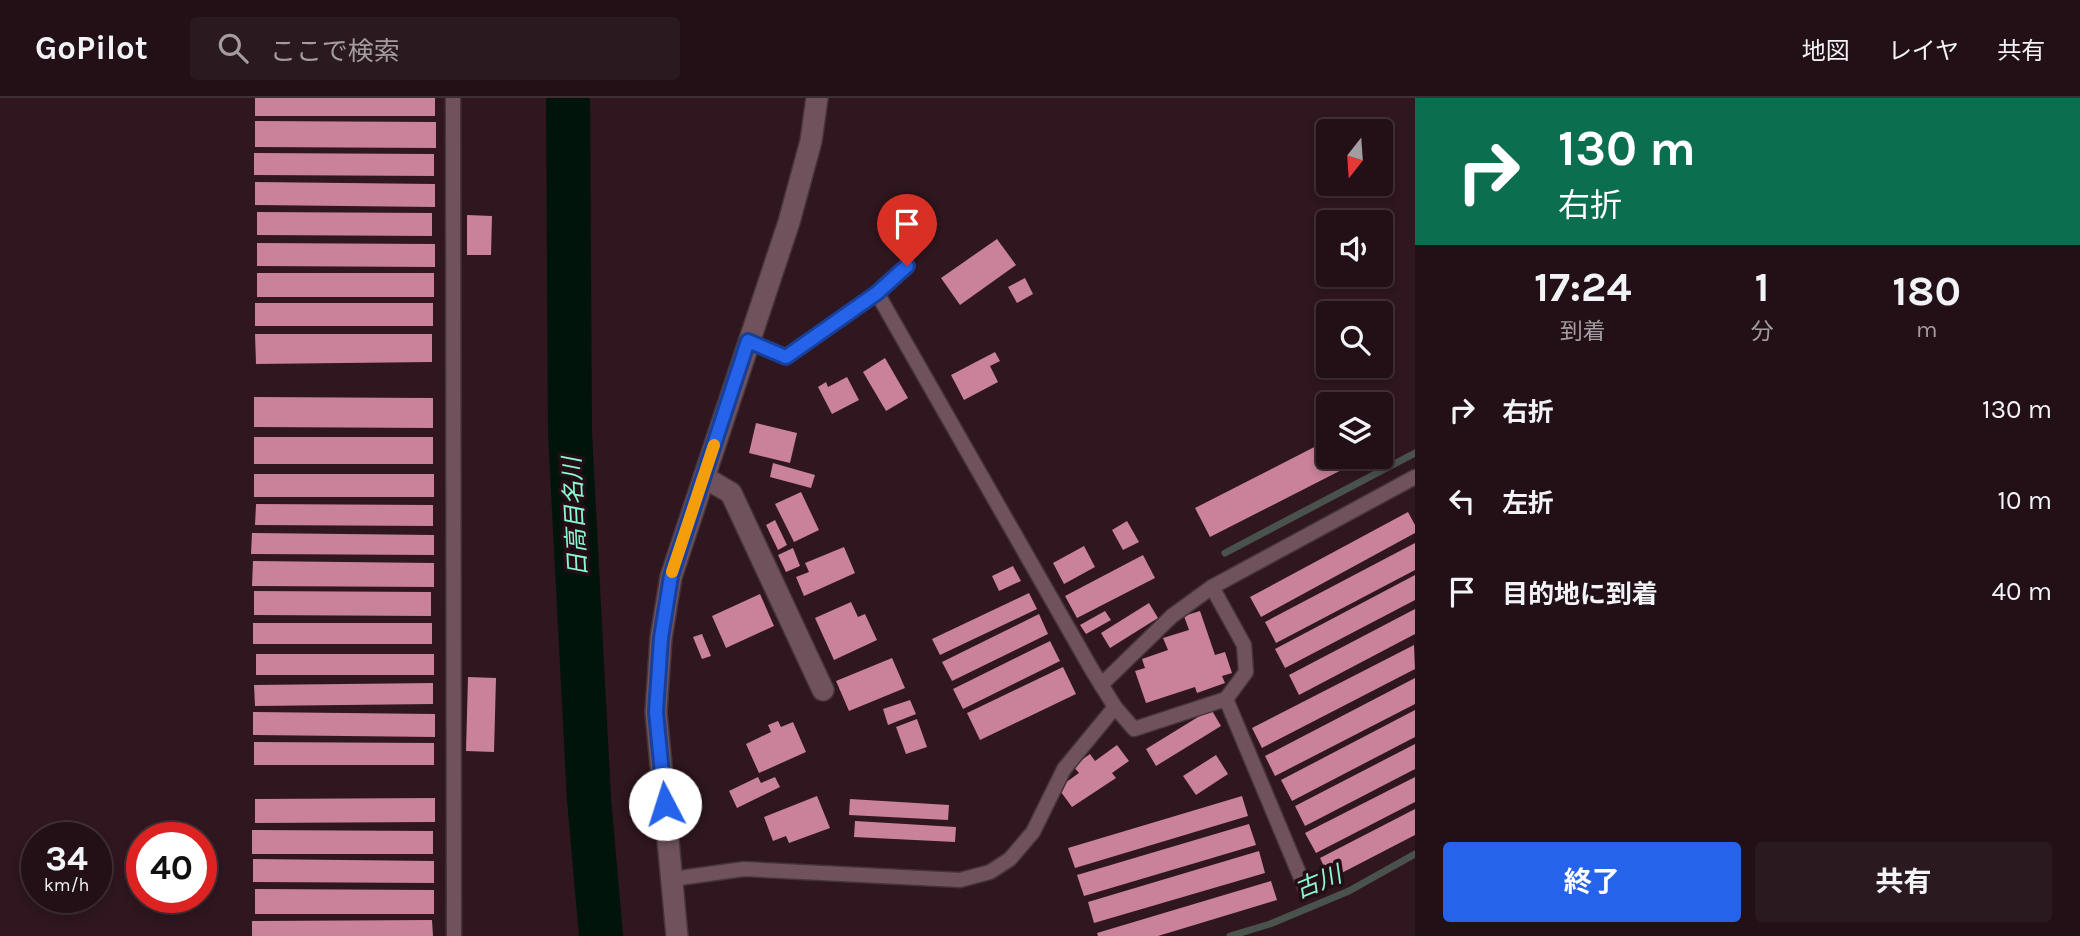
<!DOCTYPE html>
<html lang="ja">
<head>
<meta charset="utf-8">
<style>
	:root { --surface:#231017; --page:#2b1920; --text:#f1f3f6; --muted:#a39da1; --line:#403036; --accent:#2563eb }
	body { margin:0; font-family:Karla,"Noto Sans JP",sans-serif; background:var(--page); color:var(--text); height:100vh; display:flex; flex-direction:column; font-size:26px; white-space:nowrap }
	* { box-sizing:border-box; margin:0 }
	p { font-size:23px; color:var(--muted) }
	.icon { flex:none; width:38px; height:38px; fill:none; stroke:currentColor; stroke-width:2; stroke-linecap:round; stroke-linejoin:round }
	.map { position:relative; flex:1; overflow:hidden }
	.panel { display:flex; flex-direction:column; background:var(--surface); width:665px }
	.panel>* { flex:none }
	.hud { background:#0b6e4f; color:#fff; overflow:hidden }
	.needle { width:46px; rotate:197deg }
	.tools { position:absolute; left:1316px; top:21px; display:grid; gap:14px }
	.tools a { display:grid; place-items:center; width:77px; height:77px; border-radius:7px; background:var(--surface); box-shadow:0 4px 10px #0003,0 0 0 2px var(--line); font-size:35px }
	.speed { position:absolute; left:21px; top:724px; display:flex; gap:14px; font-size:35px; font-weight:700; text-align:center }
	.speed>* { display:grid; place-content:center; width:91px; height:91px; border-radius:50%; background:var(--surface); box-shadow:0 4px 10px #0003,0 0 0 2px var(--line); line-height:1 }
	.speed small { font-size:18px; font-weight:400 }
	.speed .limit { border:10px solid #d22; background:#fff; color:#111 }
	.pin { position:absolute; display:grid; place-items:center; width:60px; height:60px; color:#fff; margin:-72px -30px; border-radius:50% 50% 50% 0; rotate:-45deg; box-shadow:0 0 7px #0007 }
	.pin .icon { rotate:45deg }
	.me { position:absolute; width:77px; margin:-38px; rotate:355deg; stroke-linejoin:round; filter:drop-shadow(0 0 5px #0008) }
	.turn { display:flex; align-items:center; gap:24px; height:147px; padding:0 28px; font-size:32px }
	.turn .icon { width:91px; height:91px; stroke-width:2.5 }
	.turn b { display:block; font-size:49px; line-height:60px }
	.eta { display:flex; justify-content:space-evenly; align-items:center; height:119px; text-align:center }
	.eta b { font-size:42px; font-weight:700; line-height:49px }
	.action { display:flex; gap:14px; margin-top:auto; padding:14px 28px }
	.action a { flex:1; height:80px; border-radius:7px; background:var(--accent); color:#fff; font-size:28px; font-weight:700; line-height:80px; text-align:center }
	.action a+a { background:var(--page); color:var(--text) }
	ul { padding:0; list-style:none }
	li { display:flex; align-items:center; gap:21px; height:91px; padding:0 28px }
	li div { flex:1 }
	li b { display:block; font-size:26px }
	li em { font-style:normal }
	header { display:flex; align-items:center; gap:42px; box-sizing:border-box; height:98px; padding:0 35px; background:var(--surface); border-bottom:2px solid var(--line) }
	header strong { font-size:33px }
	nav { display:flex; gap:38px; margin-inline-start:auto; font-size:24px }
	.search { width:490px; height:63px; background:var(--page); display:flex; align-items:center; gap:18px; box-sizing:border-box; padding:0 24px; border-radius:7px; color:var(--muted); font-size:26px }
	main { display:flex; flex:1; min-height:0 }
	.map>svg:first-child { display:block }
</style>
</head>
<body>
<header>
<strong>GoPilot</strong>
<div class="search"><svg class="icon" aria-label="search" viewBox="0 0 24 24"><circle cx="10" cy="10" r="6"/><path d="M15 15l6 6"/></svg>ここで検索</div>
<nav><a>地図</a><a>レイヤ</a><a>共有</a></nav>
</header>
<main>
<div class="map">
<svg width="1415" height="838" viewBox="0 0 1415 838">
	<rect width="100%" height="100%" fill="#2f161f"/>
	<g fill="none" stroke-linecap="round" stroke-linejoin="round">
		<g stroke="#4a524e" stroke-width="7">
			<polyline points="1225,455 1415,355"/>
			<polyline points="1230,838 1270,826 1349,793 1415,756"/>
		</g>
		<polyline stroke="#00140c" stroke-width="44" points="568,0 570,335 589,701 601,838"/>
	</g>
	<g fill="#c9829a">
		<rect x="255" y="0" width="180" height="18"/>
		<polygon points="255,23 436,24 436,50 255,49"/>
		<polygon points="254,55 434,56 434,78 254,77"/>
		<polygon points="255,84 435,86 435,109 255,107"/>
		<polygon points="257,114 432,115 432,138 257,137"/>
		<polygon points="467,117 492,118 491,157 467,157"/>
		<polygon points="997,141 1016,167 960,207 941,180"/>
		<polygon points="257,145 435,146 435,169 257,168"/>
		<rect x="257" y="175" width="177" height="24"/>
		<polygon points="1025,180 1033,196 1017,205 1008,189"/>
		<rect x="255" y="205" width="178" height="23"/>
		<polygon points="255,236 432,236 432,264 256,266"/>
		<polygon points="995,254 1000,263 990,268 998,284 964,302 951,277"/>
		<polygon points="885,260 908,300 886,313 863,274"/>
		<polygon points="847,279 859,302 832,316 818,289 826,284 828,289"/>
		<polygon points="254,299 433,300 433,330 254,329"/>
		<polygon points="756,325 797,335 790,365 749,355"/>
		<rect x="254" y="339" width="179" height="27"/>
		<polygon points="1328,342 1328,359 1367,359 1210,439 1195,410"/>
		<polygon points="773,365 815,377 811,390 770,379"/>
		<rect x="254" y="376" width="180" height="23"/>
		<polygon points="801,394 819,432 794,444 775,406"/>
		<polygon points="256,406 433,407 433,428 255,427"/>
		<polygon points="1408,414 1415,427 1415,435 1261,519 1250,499"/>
		<polygon points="775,422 787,447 778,452 766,427"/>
		<polygon points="1127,423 1139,444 1123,452 1112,432"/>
		<polygon points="252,435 434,437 434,457 251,456"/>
		<polygon points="1415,445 1415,472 1276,545 1265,524"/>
		<polygon points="1084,448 1095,469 1064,486 1053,465"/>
		<polygon points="844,449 855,475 804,498 796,479 809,474 805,465"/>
		<polygon points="793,450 800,468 786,474 778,457"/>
		<polygon points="1143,457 1155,480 1077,520 1065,498"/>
		<polygon points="253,463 434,465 434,489 252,488"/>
		<polygon points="1013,468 1021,483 999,493 992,478"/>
		<polygon points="1415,477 1415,502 1285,570 1275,551"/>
		<polygon points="254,493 431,494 431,518 254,517"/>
		<polygon points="1029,495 1037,511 940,557 932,541"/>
		<polygon points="760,496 774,528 726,550 712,518"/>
		<polygon points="851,504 858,519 865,516 877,542 834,562 815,520"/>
		<polygon points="1149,505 1158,520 1110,550 1101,535"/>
		<polygon points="1415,511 1415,536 1299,597 1289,577"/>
		<polygon points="1105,513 1111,522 1086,536 1080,527"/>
		<polygon points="1200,513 1215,557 1225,554 1232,575 1222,578 1225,585 1197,595 1195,589 1146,605 1135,573 1145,570 1142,561 1168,552 1163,540 1189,532 1184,518"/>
		<polygon points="1039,516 1048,536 952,583 942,564"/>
		<rect x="253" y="525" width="179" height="21"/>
		<polygon points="702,536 711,558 702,561 693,539"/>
		<polygon points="1050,543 1060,563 963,611 953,591"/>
		<polygon points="1414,547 1415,571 1262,650 1252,630"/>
		<rect x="256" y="556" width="178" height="21"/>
		<polygon points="892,560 905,590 849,613 836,583"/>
		<polygon points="1063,569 1076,596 980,642 967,615"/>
		<polygon points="468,579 496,580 494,654 466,653"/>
		<polygon points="1415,580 1415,606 1275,678 1265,658"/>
		<polygon points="433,585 433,606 255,608 254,587"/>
		<polygon points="910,602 916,616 888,627 883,611"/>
		<polygon points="1211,611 1221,628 1156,668 1146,651"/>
		<polygon points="1415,612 1415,639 1292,703 1281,682"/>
		<polygon points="253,614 435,616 435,639 253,637"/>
		<polygon points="917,621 927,649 906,656 896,629"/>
		<polygon points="778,623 781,629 793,624 806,654 759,675 746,646 771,634 768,627"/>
		<polygon points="254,644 434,645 434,667 254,667"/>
		<polygon points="1415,646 1415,671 1305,728 1295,708"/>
		<polygon points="1117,647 1129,663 1112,675 1116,680 1072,709 1058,690 1079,675 1073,668 1090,656 1095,663"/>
		<polygon points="1216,657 1228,676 1196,697 1183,678"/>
		<polygon points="758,679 761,685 775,679 780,689 737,710 729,693"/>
		<polygon points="1415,679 1415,704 1316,755 1305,735"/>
		<polygon points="817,698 830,730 789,745 786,738 773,743 764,719"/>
		<polygon points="1242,698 1248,718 1075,770 1068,750"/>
		<polygon points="435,700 435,724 255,725 255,701"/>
		<polygon points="850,701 949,707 948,722 849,717"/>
		<polygon points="1415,711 1415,737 1330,781 1320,760"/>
		<polygon points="855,723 956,729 955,744 854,739"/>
		<polygon points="1249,726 1256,747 1084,798 1077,777"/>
		<polygon points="252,732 433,733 433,756 252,756"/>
		<polygon points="1259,753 1265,775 1094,825 1088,804"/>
		<polygon points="253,761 434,763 434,785 253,784"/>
		<polygon points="1271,783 1277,802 1158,838 1098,838 1097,835"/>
		<polygon points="255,791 434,792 434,816 255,816"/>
		<polygon points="432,822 433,838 252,838 252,823"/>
	</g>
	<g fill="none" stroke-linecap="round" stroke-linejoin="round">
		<defs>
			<g id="service">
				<polyline points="453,0 454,838"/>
				<polyline points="748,243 786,259 877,195 907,168"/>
				<polyline points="1212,489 1415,379"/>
				<polyline points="1101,587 1172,518 1212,489 1244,547 1246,574 1226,601 1306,792"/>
				<polyline points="1115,609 1134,631 1226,601"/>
				<polyline points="672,781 744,771 960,782 990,774 1010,761 1033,734 1064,671 1115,609 1092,572 877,195"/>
			</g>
			<polyline id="minor" points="704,379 731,395 823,592"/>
			<polyline id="tertiary" points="677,838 656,614 661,540 671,479 789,124 811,43 817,0"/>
		</defs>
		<use href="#service" stroke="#46343a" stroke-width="17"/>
		<use href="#minor" stroke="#46343a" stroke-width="24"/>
		<use href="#tertiary" stroke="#46343a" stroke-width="24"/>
		<use href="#service" stroke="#6f525b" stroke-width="14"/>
		<use href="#minor" stroke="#6f525b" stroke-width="21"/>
		<use href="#tertiary" stroke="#6f525b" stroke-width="21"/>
	</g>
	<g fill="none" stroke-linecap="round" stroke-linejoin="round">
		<defs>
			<polyline id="route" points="665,706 656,614 661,540 671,478 748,243 786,259 877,195 907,168"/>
		</defs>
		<use href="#route" stroke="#184099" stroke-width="18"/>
		<use href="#route" stroke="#2563eb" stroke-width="12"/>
		<polyline stroke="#f59e0b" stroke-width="12" points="672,474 714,347"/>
	</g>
	<g text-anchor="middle" stroke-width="7" stroke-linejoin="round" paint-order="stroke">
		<g font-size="24" font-style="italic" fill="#87fad1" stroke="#240d16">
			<text transform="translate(575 419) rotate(-93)" y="8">日高目名川</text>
			<text transform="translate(1318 784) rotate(-22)" y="8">古川</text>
		</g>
	</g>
</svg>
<div class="tools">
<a><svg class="needle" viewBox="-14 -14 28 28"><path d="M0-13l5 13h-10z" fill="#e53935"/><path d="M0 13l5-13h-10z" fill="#a39da1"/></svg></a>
<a><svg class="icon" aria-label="sound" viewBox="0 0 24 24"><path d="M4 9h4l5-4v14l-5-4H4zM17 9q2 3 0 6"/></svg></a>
<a><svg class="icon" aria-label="search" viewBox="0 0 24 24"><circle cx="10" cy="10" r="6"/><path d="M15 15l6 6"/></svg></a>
<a><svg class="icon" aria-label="layers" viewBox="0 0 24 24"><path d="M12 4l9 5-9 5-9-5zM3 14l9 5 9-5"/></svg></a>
</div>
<div class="speed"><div>34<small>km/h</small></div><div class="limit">40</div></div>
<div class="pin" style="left:907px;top:168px;background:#d93025"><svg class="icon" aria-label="arrive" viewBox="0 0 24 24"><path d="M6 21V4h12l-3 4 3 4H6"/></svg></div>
<svg class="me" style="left:665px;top:706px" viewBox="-20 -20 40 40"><circle r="19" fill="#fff"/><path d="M0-13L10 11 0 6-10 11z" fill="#2563eb"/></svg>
</div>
<section class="panel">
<div class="hud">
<div class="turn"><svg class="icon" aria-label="right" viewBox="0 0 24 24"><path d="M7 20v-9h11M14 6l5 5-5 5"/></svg><div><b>130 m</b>右折</div></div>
</div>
<div class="eta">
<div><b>17:24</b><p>到着</p></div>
<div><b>1</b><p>分</p></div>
<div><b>180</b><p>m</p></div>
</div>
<ul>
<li><svg class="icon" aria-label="right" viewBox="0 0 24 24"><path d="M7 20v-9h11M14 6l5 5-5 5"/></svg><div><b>右折</b></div><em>130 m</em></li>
<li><svg class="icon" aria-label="left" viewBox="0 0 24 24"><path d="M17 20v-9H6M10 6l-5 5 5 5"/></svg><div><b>左折</b></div><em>10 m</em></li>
<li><svg class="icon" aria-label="arrive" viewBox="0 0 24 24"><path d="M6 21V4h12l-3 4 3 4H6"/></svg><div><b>目的地に到着</b></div><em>40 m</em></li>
</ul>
<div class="action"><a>終了</a><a>共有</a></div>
</section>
</main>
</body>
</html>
